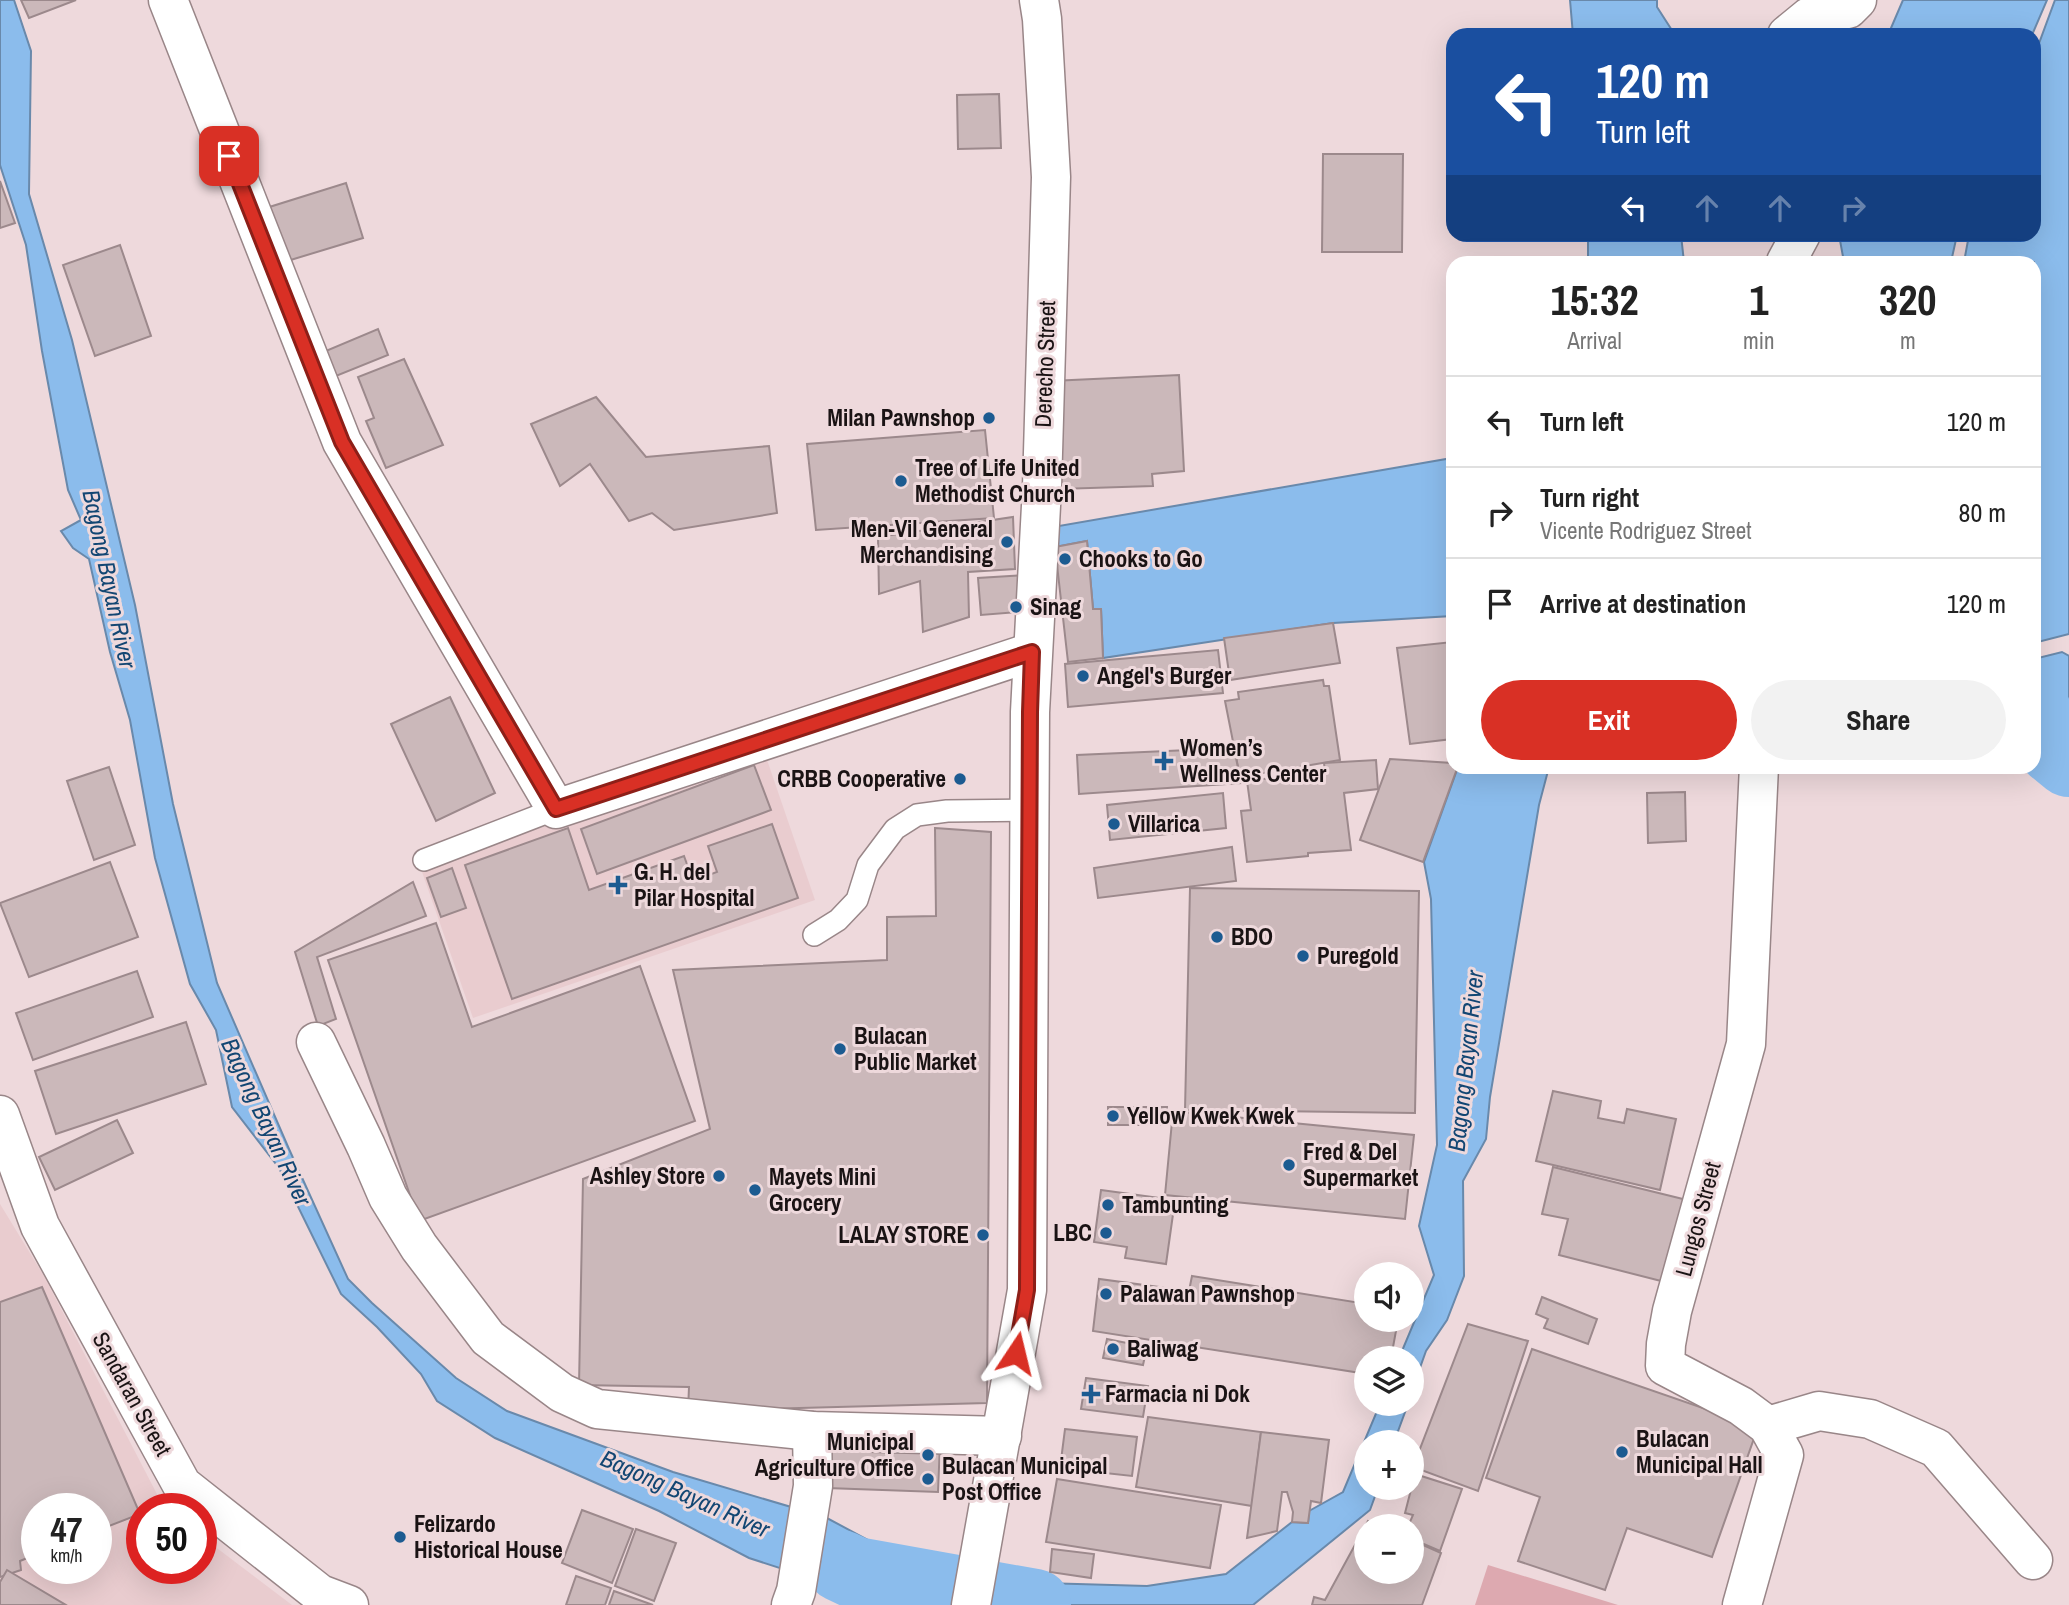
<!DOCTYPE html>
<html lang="en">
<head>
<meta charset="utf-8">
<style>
	:root { --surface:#fff; --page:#f2f2f2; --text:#222; --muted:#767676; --line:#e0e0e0; --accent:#d93025 }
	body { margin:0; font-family:"Archivo Narrow",sans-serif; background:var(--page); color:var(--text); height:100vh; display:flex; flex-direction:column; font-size:26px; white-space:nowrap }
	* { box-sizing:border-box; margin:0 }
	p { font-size:23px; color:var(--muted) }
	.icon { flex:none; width:38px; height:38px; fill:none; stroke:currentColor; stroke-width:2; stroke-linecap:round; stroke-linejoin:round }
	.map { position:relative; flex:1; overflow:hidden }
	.drawer { position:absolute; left:1446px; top:256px; width:595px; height:518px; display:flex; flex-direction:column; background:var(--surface); border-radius:21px; box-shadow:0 7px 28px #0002 }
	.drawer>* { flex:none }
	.banner { position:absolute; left:1446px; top:28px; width:595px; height:214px; border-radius:21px; box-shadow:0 7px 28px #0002; background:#1a4fa0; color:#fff; overflow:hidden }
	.fabs { position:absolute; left:1354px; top:1262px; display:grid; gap:14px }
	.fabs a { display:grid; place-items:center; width:70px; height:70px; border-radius:50%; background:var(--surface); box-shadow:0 7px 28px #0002; font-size:35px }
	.speed { position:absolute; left:21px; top:1493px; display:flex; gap:14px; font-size:35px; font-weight:700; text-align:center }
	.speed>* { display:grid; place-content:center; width:91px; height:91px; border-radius:50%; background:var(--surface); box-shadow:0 7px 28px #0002; line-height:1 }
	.speed small { font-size:18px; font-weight:400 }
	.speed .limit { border:10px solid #d22; background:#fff; color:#111 }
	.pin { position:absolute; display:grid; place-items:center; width:60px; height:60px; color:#fff; margin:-30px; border-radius:14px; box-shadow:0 4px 10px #0006 }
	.me { position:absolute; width:77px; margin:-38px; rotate:10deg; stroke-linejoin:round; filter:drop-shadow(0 0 5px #0008) }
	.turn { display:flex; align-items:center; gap:24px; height:147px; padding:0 35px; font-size:32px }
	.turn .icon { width:91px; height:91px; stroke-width:2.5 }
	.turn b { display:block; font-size:49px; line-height:60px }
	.lanes { display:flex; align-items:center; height:66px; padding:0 35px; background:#0003; justify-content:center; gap:35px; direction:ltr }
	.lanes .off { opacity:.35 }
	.eta { display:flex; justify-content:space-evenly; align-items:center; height:119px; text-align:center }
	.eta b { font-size:42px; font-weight:800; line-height:49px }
	.cta { display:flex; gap:14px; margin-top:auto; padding:14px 35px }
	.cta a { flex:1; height:80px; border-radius:42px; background:var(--accent); color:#fff; font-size:28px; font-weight:800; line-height:80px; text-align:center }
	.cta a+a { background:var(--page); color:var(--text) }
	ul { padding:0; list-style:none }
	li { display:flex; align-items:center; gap:21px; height:91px; padding:0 35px; border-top:2px solid var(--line) }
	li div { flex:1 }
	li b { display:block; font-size:26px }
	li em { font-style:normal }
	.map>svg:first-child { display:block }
</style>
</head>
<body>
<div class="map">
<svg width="2069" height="1605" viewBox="0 0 2069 1605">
	<rect width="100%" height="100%" fill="#eed9dc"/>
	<g fill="#e9cccf" fill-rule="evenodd">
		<polygon points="764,751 815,900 473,1018 421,869"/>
		<path d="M0,1204L44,1276L159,1498L168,1508H142V1568H201V1536L292,1605H0ZM37,1508H96V1568H37Z"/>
	</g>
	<polygon fill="#dda9b0" points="1488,1565 1618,1605 1475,1605"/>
	<g fill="#8bbcec" stroke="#6989ab" stroke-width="2">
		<polygon points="0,0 14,0 31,51 29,194 72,340 135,605 173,804 217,983 289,1149 348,1279 372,1303 456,1378 507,1411 673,1472 825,1517 937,1577 931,1605 894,1605 749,1558 659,1511 495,1438 437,1401 421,1374 377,1327 341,1294 279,1168 232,1107 216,1030 190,984 155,858 130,720 110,652 89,559 73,548 61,531 81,520 68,490 42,351 26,245 0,165"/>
		<polygon points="1570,0 1657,0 1657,7 1675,35 1573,35"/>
		<polygon points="1903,0 2047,0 2032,35 1888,35"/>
		<polygon points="2055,0 2069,0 2069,634 2034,643 2034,262 1964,262 1969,235 2034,234 2034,57"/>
		<polygon points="1588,235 1681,235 1684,262 1588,262"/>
		<polygon points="1839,235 1839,234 1957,235 1951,262 1844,262"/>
		<polygon points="1452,458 1452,616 1333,623 1103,658 1101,609 1093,609 1087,541 1055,547 1053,527"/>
		<polygon points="2062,652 2069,656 2069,708 2034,720 2034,659"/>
		<polygon points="1458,767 1549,767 1539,805 1490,1097 1486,1139 1463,1181 1464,1276 1447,1320 1426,1351 1412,1390 1412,1358 1399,1358 1434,1275 1419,1226 1437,1145 1431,899 1424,862"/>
		<polygon points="1380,1404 1408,1404 1394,1442 1367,1442 1367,1488 1378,1488 1370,1510 1253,1605 1005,1605 1009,1582 1147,1586 1226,1574 1292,1522 1308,1523 1309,1511 1343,1492"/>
	</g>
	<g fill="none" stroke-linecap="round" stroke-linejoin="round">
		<polyline stroke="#6989ab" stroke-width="12" points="2034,653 2034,662"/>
		<g stroke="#8bbcec" stroke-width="72">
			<polyline points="2034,709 2053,748 2069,761"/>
			<polyline points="841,1566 856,1573 1035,1605"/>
		</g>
	</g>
	<g fill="#cbb8ba" stroke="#9c898c" stroke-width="2">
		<polygon points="21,0 76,0 29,18"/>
		<polygon points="999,94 1001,148 958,149 957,95"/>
		<polygon points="1323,154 1403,154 1402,252 1322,252"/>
		<polygon points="0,181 15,223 0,228"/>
		<polygon points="346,183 363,238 284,262 263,209"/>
		<polygon points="120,245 151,336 95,356 63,265"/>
		<polygon points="378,329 388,355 331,378 321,353"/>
		<polygon points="404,359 443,445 386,468 366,421 374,418 358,377"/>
		<polygon points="1179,375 1184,471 1152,474 1153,486 1059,489 1051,381"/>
		<polygon points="596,397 646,457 769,446 777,513 674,530 652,513 629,521 590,464 560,486 531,424"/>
		<polygon points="985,430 994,518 816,530 807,444"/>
		<polygon points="1013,517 1015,569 968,572 969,617 923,632 920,581 879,594 878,537"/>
		<polygon points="1087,541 1093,609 1101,609 1103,658 1068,662 1055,547"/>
		<polygon points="1027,575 1029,611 981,615 978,578"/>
		<polygon points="1333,623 1340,663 1230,680 1224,638"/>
		<polygon points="1452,642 1452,739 1410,744 1397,648"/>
		<polygon points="1218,650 1223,693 1068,707 1065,664"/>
		<polygon points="1323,680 1324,686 1329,686 1340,760 1240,777 1225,701 1239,699 1238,692"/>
		<polygon points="450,697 495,793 436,821 391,724"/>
		<polygon points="1234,748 1241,783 1079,794 1077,755"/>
		<polygon points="1390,759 1452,763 1452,766 1458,766 1423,862 1360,840"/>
		<polygon points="1376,760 1378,789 1344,793 1351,850 1308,853 1308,856 1247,862 1241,811 1251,810 1247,781 1325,772 1324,763"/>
		<polygon points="754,765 771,810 597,874 581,829"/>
		<polygon points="109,767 135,845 94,860 67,781"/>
		<polygon points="1685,792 1686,841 1648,843 1647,793"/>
		<polygon points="1223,793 1226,828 1110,840 1107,805"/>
		<polygon points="772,824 798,898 512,999 465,865 568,828 589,890 684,856 693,881 717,872 708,846"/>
		<polygon points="935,828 991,832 987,1403 688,1411 689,1387 579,1385 583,1179 710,1129 673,970 887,960 887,917 936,916"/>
		<polygon points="1232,847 1236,881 1098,898 1094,868"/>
		<polygon points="110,862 138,937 29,977 0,903"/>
		<polygon points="452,868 466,908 441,917 427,878"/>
		<polygon points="413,882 426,916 317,957 336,1019 318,1026 295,952"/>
		<polygon points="1190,888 1419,891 1415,1113 1185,1110"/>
		<polygon points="436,923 472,1027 640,966 695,1121 419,1221 328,960"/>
		<polygon points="137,971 153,1017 33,1060 16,1013"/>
		<polygon points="186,1022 206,1084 56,1134 35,1071"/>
		<polygon points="1553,1091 1601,1101 1598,1118 1624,1123 1627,1109 1676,1119 1660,1190 1536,1161"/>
		<polygon points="1108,1107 1167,1107 1166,1125 1108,1125"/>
		<polygon points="1173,1111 1414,1135 1405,1219 1165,1195"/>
		<polygon points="117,1120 133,1153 55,1190 39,1157"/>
		<polygon points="1553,1167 1687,1200 1665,1282 1559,1255 1568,1219 1542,1214"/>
		<polygon points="1101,1190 1175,1200 1166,1264 1125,1258 1127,1247 1094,1242"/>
		<polygon points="1192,1276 1367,1304 1367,1320 1398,1320 1391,1358 1367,1358 1367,1374 1093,1331 1099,1279 1189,1291"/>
		<polygon points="42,1287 140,1514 96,1531 96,1508 37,1508 37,1554 20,1561 21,1570 0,1577 0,1302"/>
		<polygon points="1542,1297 1597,1319 1588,1344 1544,1328 1548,1319 1536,1314"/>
		<polygon points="1468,1324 1528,1341 1478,1491 1413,1467"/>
		<polygon points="1107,1339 1147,1347 1143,1365 1103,1358"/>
		<polygon points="1532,1349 1758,1427 1712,1557 1627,1528 1605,1590 1518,1561 1540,1497 1486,1478"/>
		<polygon points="1086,1378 1148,1386 1143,1417 1081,1409"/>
		<polygon points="1148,1417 1261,1432 1252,1506 1136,1487"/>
		<polygon points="1065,1429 1137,1437 1132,1476 1060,1468"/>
		<polygon points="1261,1432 1329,1440 1321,1503 1311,1501 1308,1523 1292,1522 1293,1512 1287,1492 1282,1492 1277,1531 1247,1538"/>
		<polygon points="829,1439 940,1443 938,1492 827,1488"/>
		<polygon points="1415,1474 1462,1489 1440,1551 1412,1539 1412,1526 1406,1526 1410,1522 1413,1515 1405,1513"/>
		<polygon points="1057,1479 1221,1505 1210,1568 1046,1542"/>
		<polygon points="582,1510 633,1529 612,1583 562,1563"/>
		<polygon points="1368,1521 1380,1526 1367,1526 1367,1572 1412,1572 1412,1540 1441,1553 1422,1605 1312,1605 1314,1597 1325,1600"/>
		<polygon points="636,1529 676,1543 654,1601 615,1586"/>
		<polygon points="1052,1549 1094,1554 1091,1578 1050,1572"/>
		<polygon points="7,1570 66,1605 0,1605 0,1582"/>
		<polygon points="576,1576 611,1588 605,1605 566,1605"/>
		<polygon points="614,1591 653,1605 609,1605"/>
	</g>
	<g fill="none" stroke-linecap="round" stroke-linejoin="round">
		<defs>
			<g id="service">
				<polyline points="424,860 556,809"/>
				<polyline points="814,935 838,920 857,900 868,865 895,829 917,815 947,811 1029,810"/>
			</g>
			<g id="minor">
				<polyline points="168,0 342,442 556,809 1032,652"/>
				<polyline points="1787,35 1809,17 1848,9 1857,0"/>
				<polyline points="1786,262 1801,234"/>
				<polyline points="316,1042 366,1146 388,1197 419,1247 488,1338 562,1393 597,1409 812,1431 1002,1436"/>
				<polyline points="0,1115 40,1226 182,1485 320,1594 349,1605"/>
				<polyline points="1768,1426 1819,1411 1870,1419 1936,1448 2033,1560"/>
				<polyline points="791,1605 796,1591 813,1486 812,1431"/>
				<polyline points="1742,1605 1784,1455 1768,1426 1741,1406 1665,1366 1666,1344 1672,1311 1746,1044 1759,766"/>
			</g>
			<polyline id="secondary" points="971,1605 1027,1290 1030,712 1042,487 1051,177 1042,19 1039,0"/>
		</defs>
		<use href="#service" stroke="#998688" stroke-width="24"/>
		<use href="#minor" stroke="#998688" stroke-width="41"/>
		<use href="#secondary" stroke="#998688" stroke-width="41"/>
		<use href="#service" stroke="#fff" stroke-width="21"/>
		<use href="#minor" stroke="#fff" stroke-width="38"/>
		<use href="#secondary" stroke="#fff" stroke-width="38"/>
	</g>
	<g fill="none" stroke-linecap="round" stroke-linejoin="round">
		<defs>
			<polyline id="route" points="229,156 342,442 556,809 1032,652 1030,712 1027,1290 1016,1353"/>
		</defs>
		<use href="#route" stroke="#8d1f18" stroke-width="18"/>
		<use href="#route" stroke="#d93025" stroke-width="12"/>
	</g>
	<g fill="#1c5b91" stroke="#eed9dc" stroke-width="2.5">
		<circle cx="989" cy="418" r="7"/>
		<circle cx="901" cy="481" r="7"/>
		<circle cx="1007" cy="542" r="7"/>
		<circle cx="1065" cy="559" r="7"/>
		<circle cx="1016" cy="607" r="7"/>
		<circle cx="1083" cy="676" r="7"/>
		<path d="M1160.5 750.5h7v7h7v7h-7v7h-7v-7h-7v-7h7z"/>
		<circle cx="960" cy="779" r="7"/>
		<circle cx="1114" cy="824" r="7"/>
		<path d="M614.5 874.5h7v7h7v7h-7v7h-7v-7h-7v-7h7z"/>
		<circle cx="1217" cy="937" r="7"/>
		<circle cx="1303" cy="956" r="7"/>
		<circle cx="840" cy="1049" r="7"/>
		<circle cx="1113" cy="1116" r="7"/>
		<circle cx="1289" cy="1165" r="7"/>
		<circle cx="719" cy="1176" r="7"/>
		<circle cx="755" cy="1190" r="7"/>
		<circle cx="1108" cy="1205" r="7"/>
		<circle cx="1106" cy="1233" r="7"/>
		<circle cx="983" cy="1235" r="7"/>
		<circle cx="1106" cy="1294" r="7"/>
		<circle cx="1113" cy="1349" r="7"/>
		<path d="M1087.5 1383.5h7v7h7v7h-7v7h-7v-7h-7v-7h7z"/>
		<circle cx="1622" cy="1452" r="7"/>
		<circle cx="928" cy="1455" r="7"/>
		<circle cx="928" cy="1479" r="7"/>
		<circle cx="400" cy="1537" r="7"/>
	</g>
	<g text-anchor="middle" stroke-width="6" stroke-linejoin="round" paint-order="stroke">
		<g font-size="23" fill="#1a1314" stroke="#eed9dc">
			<text transform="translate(1045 364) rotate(-88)" y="8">Derecho Street</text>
			<text transform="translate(1698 1219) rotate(-75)" y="8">Lungos Street</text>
			<text transform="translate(132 1394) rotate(61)" y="8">Sandaran Street</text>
		</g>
		<g font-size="23" font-weight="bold" fill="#1a1314" stroke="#eed9dc" text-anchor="start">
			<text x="975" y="426" text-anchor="end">Milan Pawnshop</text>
			<text x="915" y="476">Tree of Life United<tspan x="915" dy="26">Methodist Church</tspan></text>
			<text x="993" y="537" text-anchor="end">Men-Vil General<tspan x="993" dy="26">Merchandising</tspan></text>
			<text x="1079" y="567">Chooks to Go</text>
			<text x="1030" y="615">Sinag</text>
			<text x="1097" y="684">Angel's Burger</text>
			<text x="1180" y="756">Women’s<tspan x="1180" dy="26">Wellness Center</tspan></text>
			<text x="946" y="787" text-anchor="end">CRBB Cooperative</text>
			<text x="1128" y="832">Villarica</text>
			<text x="634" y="880">G. H. del<tspan x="634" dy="26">Pilar Hospital</tspan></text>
			<text x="1231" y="945">BDO</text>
			<text x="1317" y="964">Puregold</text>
			<text x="854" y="1044">Bulacan<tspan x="854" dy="26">Public Market</tspan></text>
			<text x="1127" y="1124">Yellow Kwek Kwek</text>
			<text x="1303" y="1160">Fred &amp; Del<tspan x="1303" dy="26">Supermarket</tspan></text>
			<text x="705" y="1184" text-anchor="end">Ashley Store</text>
			<text x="769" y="1185">Mayets Mini<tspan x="769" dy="26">Grocery</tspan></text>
			<text x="1122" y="1213">Tambunting</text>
			<text x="1092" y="1241" text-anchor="end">LBC</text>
			<text x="969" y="1243" text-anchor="end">LALAY STORE</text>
			<text x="1120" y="1302">Palawan Pawnshop</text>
			<text x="1127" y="1357">Baliwag</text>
			<text x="1105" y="1402">Farmacia ni Dok</text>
			<text x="1636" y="1447">Bulacan<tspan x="1636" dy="26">Municipal Hall</tspan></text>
			<text x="914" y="1450" text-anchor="end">Municipal<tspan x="914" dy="26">Agriculture Office</tspan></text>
			<text x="942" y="1474">Bulacan Municipal<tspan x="942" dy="26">Post Office</tspan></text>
			<text x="414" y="1532">Felizardo<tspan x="414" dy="26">Historical House</tspan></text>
		</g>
		<g font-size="24" font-style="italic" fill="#124673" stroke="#eed9dc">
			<text transform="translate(109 579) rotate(78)" y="8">Bagong Bayan River</text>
			<text transform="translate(1466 1061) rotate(-84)" y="8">Bagong Bayan River</text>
			<text transform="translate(266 1122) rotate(65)" y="8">Bagong Bayan River</text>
			<text transform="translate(685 1494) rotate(24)" y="8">Bagong Bayan River</text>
		</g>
	</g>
</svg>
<div class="fabs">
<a><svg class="icon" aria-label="sound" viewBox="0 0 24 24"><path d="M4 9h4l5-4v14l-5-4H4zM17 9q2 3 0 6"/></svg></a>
<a><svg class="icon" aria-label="layers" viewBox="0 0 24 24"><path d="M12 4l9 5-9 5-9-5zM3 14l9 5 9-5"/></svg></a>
<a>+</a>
<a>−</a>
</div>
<div class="speed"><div>47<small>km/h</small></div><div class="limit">50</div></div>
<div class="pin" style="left:229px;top:156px;background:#d93025"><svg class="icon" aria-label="arrive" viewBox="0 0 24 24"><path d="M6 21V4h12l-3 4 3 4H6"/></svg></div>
<svg class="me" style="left:1016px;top:1353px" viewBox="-20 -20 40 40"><path d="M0-17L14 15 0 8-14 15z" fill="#d93025" stroke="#fff" stroke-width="4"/></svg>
<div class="banner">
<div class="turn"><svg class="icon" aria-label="left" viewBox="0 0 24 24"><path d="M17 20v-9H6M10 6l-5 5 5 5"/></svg><div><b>120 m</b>Turn left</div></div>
<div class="lanes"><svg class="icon" aria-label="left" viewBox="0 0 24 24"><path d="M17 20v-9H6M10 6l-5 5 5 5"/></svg><svg class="icon off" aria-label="ahead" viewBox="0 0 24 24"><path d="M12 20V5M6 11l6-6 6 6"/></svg><svg class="icon off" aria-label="ahead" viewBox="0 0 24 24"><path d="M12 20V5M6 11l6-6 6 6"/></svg><svg class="icon off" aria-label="right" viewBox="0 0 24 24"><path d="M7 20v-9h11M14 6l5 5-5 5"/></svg></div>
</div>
<section class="drawer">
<div class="eta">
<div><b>15:32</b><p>Arrival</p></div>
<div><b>1</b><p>min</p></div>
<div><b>320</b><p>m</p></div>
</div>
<ul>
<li><svg class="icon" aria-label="left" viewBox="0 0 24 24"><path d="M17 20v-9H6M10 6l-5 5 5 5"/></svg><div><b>Turn left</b></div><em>120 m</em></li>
<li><svg class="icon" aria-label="right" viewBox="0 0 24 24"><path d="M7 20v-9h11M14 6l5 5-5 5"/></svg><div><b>Turn right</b><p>Vicente Rodriguez Street</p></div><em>80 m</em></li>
<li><svg class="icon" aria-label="arrive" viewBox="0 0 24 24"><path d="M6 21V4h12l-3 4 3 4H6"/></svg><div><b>Arrive at destination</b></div><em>120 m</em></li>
</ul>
<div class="cta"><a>Exit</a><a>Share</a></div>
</section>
</div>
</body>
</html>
